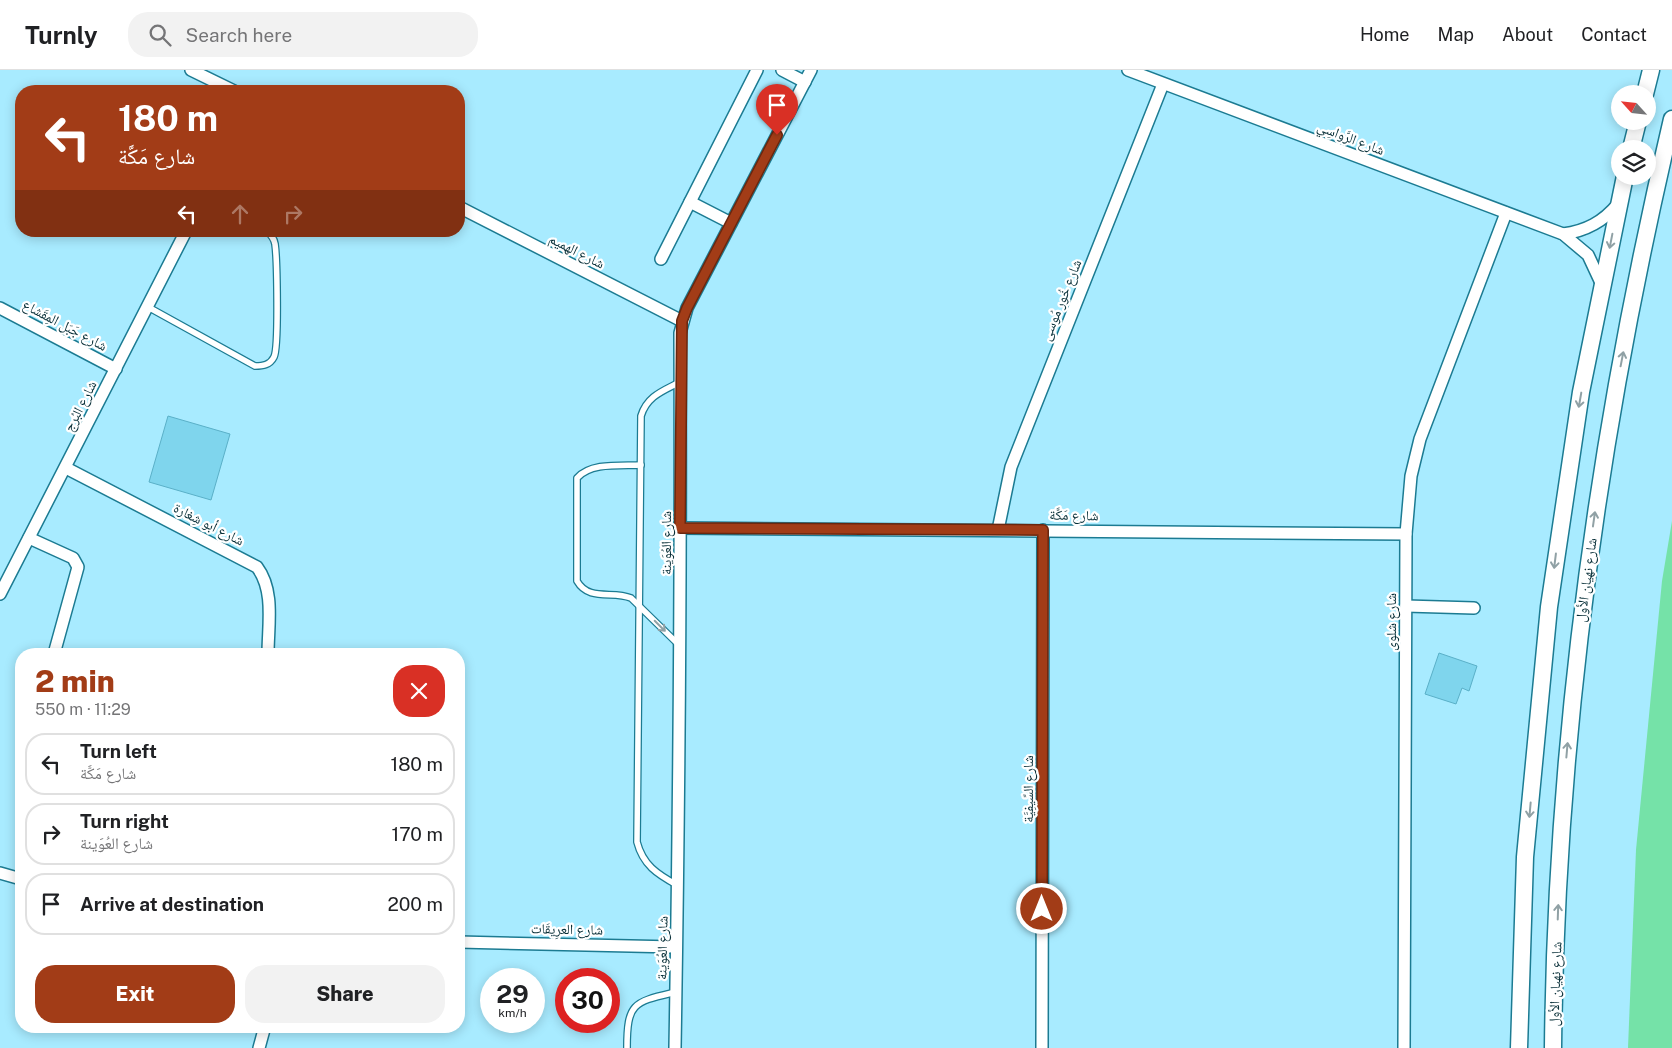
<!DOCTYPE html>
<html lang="en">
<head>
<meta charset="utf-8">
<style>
	:root { --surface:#fff; --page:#f2f2f2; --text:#202124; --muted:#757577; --line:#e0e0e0; --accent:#a23c17 }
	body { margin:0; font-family:"Public Sans","Noto Naskh Arabic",sans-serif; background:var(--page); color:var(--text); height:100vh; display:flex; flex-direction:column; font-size:19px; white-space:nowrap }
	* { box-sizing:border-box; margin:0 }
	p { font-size:16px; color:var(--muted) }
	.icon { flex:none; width:28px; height:28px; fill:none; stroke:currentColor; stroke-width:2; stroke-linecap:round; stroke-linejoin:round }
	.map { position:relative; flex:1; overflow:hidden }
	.drawer { position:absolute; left:15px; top:578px; width:450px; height:385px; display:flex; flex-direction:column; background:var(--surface); border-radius:20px; box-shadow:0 2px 12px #0003 }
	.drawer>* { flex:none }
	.top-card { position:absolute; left:15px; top:15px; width:450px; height:152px; border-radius:20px; box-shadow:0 2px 12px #0003; background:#a23c17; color:#fff; overflow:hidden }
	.needle { width:32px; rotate:297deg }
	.fabs { position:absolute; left:1611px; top:15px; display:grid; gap:10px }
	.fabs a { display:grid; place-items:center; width:45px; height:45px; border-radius:50%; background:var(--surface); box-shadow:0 2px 12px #0003; font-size:25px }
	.speed { position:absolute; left:480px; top:898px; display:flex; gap:10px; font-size:25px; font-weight:700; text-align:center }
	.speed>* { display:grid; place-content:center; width:65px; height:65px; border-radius:50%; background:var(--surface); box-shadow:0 2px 12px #0003; line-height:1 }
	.speed small { font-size:12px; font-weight:400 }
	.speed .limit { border:8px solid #d22; background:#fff; color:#111 }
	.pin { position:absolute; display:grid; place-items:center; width:42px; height:42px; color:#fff; margin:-51px -21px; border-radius:50% 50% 50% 0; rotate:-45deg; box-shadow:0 0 5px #0007 }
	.pin .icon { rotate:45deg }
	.me { position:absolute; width:55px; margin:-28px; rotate:0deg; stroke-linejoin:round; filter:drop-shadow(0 0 4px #0008) }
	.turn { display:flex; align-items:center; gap:18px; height:105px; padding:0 20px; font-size:22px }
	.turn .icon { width:65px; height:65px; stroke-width:2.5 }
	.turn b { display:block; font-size:35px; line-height:42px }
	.lanes { display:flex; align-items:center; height:48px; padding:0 20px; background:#0003; justify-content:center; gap:25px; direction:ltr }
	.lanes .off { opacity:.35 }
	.round { display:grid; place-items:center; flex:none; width:52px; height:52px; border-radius:20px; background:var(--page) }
	.overview { display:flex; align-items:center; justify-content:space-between; height:85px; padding:0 20px }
	h1 { font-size:30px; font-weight:800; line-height:38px; color:var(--accent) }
	.cta { display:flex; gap:10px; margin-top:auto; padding:10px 20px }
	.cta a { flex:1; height:58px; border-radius:20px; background:var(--accent); color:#fff; font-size:20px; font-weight:800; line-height:58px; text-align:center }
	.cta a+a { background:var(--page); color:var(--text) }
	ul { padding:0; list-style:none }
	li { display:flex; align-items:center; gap:15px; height:62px; margin:0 10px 8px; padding:0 10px; border:2px solid var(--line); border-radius:20px }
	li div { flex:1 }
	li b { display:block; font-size:19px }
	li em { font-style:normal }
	header { display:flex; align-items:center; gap:30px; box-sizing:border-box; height:70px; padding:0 25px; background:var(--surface); border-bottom:1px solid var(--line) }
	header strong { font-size:24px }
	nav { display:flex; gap:28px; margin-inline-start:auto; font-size:18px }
	.search { width:350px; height:45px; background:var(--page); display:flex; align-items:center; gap:12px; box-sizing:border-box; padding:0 18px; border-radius:20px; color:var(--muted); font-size:19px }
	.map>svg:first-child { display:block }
</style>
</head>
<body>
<header>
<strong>Turnly</strong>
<div class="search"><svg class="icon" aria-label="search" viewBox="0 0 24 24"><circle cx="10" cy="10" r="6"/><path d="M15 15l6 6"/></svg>Search here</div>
<nav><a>Home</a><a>Map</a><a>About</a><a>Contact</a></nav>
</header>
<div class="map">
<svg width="1672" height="978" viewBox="0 0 1672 978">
	<rect width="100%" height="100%" fill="#a8ebff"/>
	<polygon fill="#75e2a8" points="1672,451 1672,978 1628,978 1636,780 1662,511"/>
	<g fill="#7fd5ed" stroke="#5ab0c8">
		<polygon points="168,346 230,364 211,430 149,412"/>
		<polygon points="1439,583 1477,596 1469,621 1462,618 1456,634 1425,624"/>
	</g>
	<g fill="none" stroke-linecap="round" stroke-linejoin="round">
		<defs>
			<g id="service">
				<path d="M148,237L255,296C263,296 270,295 274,287C279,277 277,188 275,174C274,168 271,165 267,161"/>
				<path d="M641,395C621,396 591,392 577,408V511C589,532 613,520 631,528L679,575"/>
				<path d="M677,815C657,804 643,795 637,772L641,346C647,326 663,321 680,312"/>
				<path d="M627,978C627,932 634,932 676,922"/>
			</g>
			<g id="minor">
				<polyline points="191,0 234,21"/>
				<polyline points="782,0 805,12"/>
				<polyline points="1128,0 1563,164 1588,185 1602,215"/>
				<polyline points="690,132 731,153"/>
				<polyline points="459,137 682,251"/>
				<path d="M1563,164C1586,161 1603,152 1618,134"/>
				<polyline points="661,189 757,0"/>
				<polyline points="0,238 116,299"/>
				<path d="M66,398L257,497C275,521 268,555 268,584"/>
				<polyline points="680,458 1406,464"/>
				<polyline points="998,460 1011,397 1163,14"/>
				<polyline points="29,468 73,488 78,497 54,584"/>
				<polyline points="0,524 186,161"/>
				<polyline points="1406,536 1474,538"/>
				<polyline points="0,803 21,809"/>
				<polyline points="459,872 675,877"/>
				<polyline points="259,978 265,956"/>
				<path d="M675,978C679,740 681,501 680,263L687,238L811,0"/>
				<polyline points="1042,978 1043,460"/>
				<polyline points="1404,978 1406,464 1411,406 1420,369 1506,143"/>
			</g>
			<g id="secondary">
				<polyline points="1645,24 1651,0"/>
				<polyline points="1631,79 1638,51"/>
				<polyline points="1519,978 1525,787 1549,537 1581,322 1625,106"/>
				<path d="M1553,978C1556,664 1600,354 1672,49"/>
			</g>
		</defs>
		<use href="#service" stroke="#1c7b92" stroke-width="8"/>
		<use href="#minor" stroke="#1c7b92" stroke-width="14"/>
		<use href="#secondary" stroke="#1c7b92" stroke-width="19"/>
		<use href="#service" stroke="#fff" stroke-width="5.5"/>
		<use href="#minor" stroke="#fff" stroke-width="11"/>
		<use href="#secondary" stroke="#fff" stroke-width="16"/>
	</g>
	<defs><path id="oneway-shaft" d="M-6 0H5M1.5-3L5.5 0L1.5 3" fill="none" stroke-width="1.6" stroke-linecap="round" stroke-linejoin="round" transform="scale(1.25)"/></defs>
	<g stroke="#90a1a5">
		<use href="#oneway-shaft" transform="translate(1611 171) rotate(101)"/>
		<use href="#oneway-shaft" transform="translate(1622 289) rotate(-79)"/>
		<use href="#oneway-shaft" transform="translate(1580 330) rotate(100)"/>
		<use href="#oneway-shaft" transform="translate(1594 449) rotate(-82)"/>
		<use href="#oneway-shaft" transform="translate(1555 491) rotate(97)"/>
		<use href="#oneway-shaft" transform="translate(660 556) rotate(45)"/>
		<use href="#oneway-shaft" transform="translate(1567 680) rotate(-85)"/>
		<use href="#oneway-shaft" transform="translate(1530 740) rotate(95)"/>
		<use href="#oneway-shaft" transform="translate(1558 842) rotate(-88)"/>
	</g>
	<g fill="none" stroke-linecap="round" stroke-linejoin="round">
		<defs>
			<polyline id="route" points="777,65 687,238 682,251 680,458 1043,460 1042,839"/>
		</defs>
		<use href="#route" stroke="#69270f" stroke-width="12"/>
		<use href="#route" stroke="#a23c17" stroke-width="9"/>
	</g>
	<g text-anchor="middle" stroke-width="4.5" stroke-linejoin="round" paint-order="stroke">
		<g font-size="14" fill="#082f38" stroke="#fff">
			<text transform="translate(1351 68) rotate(21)" y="5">شارع الرَّواسِي</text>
			<text transform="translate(577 181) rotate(27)" y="5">شارع الهميم</text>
			<text transform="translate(1061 230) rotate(-68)" y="5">شارع خُور مُوسى</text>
			<text transform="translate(65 255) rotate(28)" y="5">شارع جَبَل المِقَشاع</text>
			<text transform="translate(80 336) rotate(-63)" y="5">شارع البُرج</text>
			<text transform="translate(1074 445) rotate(1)" y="5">شارع مَكَّة</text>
			<text transform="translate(209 454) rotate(27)" y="5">شارع أبو شِغارة</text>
			<text transform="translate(666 473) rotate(-90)" y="5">شارع العُوَينة</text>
			<text transform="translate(1586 510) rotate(-82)" y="5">شارع نهيان الأول</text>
			<text transform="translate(1391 552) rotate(-90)" y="5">شارع شلوى</text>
			<text transform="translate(1028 719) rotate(-90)" y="5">شارع السِّيفِيَّة</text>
			<text transform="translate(567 859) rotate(1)" y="5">شارع العرِيقَات</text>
			<text transform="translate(662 878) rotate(-89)" y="5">شارع العُوَينة</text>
			<text transform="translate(1555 914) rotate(-88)" y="5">شارع نهيان الأول</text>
		</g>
	</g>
</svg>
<div class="fabs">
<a><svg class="needle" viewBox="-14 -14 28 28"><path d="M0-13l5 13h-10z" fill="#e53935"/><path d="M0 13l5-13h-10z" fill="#757577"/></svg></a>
<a><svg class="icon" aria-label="layers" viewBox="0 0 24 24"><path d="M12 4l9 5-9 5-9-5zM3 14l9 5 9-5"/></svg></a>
</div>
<div class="speed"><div>29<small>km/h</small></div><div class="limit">30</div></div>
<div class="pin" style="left:777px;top:65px;background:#d93025"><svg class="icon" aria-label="arrive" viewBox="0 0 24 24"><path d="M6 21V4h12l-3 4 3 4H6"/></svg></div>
<svg class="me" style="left:1042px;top:839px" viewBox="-20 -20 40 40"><circle r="17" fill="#a23c17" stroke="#fff" stroke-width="3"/><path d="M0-11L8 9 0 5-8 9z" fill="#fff"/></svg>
<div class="top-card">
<div class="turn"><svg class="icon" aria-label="left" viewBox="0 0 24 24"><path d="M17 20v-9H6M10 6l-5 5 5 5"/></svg><div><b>180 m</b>شارع مَكَّة</div></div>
<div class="lanes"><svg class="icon" aria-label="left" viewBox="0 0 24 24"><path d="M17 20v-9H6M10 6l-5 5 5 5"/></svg><svg class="icon off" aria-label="ahead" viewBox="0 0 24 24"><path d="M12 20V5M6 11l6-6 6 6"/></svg><svg class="icon off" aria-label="right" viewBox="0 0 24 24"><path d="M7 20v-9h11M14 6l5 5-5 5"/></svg></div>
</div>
<section class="drawer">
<div class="overview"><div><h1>2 min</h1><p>550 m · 11:29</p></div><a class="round" style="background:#d93025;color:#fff"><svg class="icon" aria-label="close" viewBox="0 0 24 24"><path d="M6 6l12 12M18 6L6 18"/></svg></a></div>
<ul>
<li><svg class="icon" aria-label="left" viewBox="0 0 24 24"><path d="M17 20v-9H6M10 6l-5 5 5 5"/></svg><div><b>Turn left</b><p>شارع مَكَّة</p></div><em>180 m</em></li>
<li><svg class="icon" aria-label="right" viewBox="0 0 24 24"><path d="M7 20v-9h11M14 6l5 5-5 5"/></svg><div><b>Turn right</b><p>شارع العُوَينة</p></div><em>170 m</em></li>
<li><svg class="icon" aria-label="arrive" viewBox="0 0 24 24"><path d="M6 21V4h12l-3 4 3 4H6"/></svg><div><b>Arrive at destination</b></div><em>200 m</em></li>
</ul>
<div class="cta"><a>Exit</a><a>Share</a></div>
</section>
</div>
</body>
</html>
